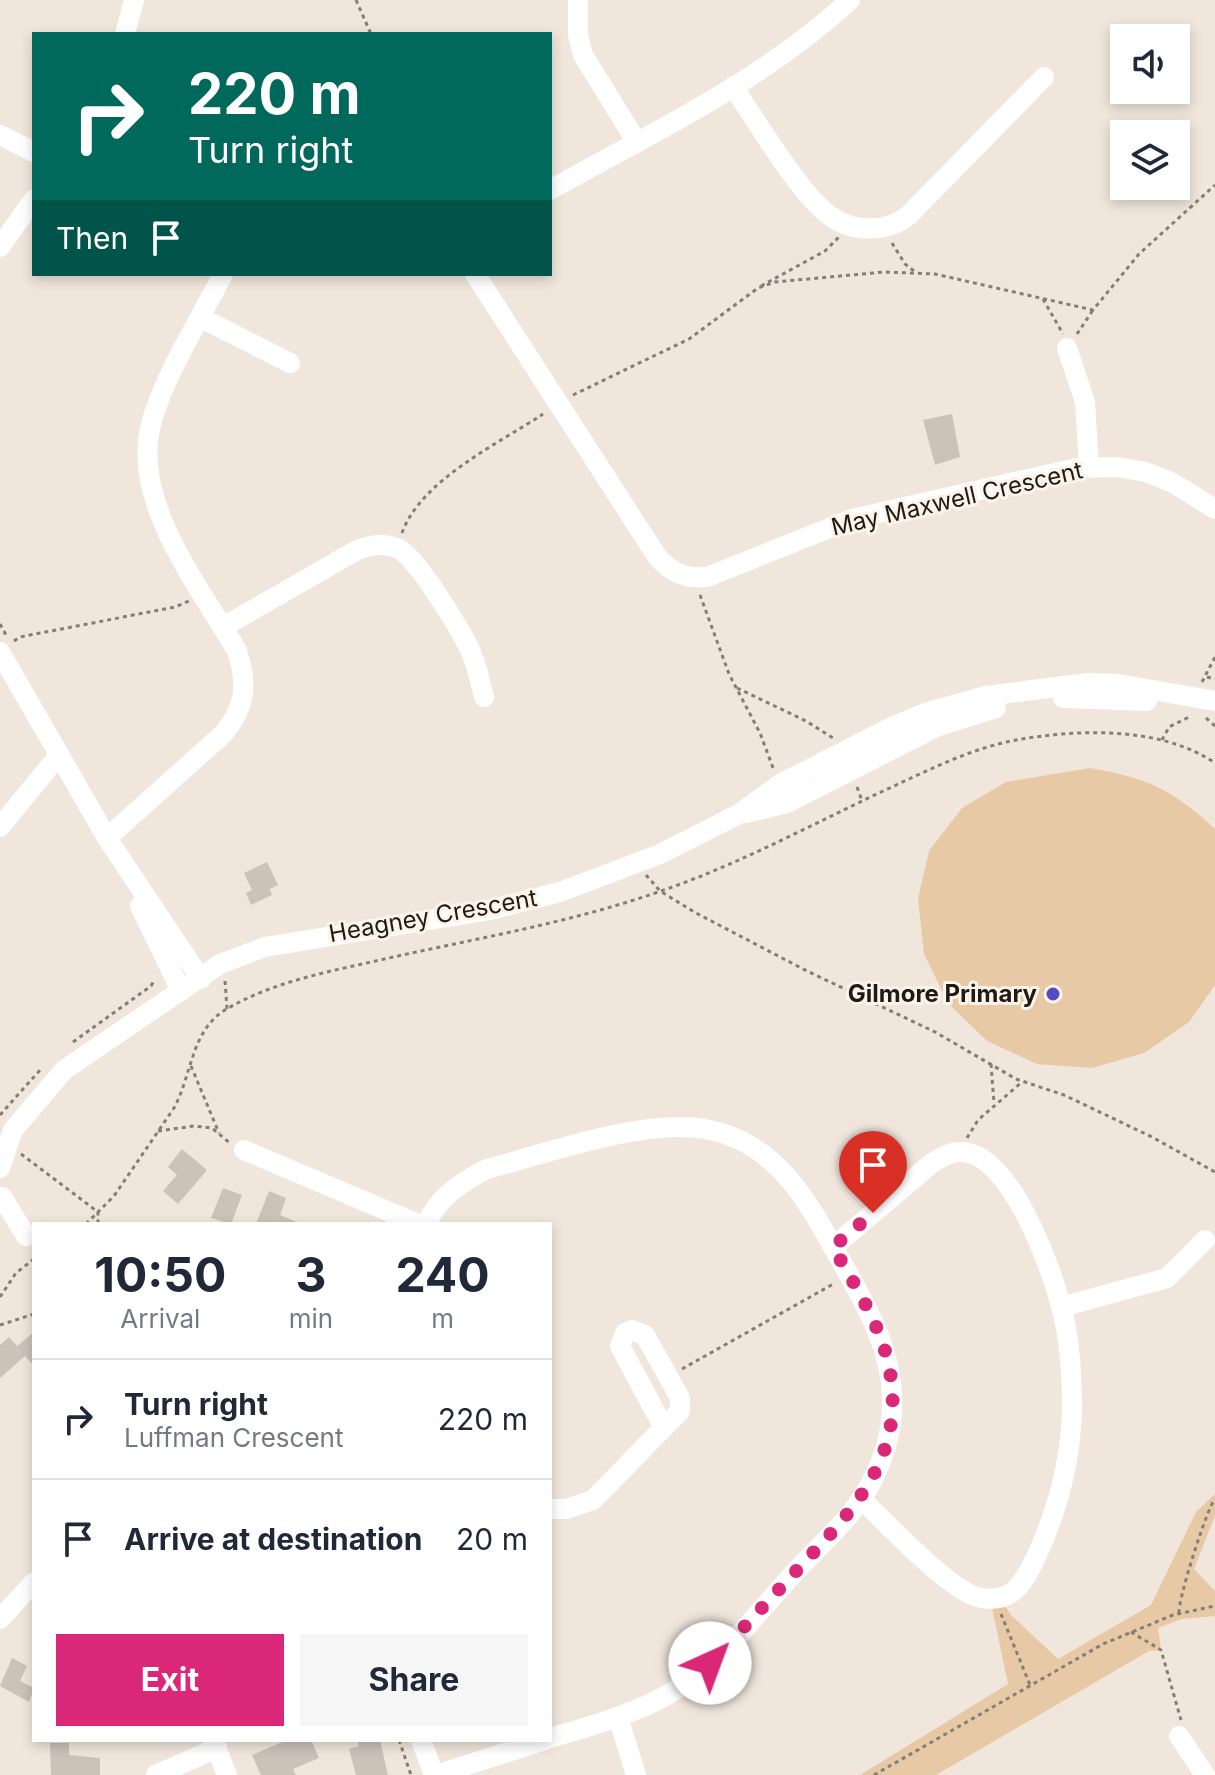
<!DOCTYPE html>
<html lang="en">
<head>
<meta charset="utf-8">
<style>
	:root { --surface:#fff; --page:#f6f6f7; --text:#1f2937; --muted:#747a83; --line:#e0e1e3; --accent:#db2777 }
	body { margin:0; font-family:Inter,sans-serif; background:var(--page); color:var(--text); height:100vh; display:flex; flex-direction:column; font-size:30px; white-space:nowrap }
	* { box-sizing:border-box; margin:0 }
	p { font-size:26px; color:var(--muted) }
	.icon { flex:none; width:44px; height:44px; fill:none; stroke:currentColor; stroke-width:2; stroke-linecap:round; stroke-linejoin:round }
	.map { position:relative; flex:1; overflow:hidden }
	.panel { position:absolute; left:32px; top:1222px; width:520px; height:520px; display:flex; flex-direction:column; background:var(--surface); border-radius:0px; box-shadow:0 4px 12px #0003 }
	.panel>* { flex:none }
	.guide { position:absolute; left:32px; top:32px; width:520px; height:244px; border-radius:0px; box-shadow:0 4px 12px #0003; background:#00695c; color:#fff; overflow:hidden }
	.controls { position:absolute; left:1110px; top:24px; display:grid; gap:16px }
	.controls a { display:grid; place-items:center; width:80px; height:80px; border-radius:0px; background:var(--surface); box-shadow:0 4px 12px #0003; font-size:40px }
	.pin { position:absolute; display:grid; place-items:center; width:68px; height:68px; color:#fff; margin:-82px -34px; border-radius:50% 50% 50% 0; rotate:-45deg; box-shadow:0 0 8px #0007 }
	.pin .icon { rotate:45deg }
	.me { position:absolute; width:88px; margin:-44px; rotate:43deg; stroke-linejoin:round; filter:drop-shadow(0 0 6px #0008) }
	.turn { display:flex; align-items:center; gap:28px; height:168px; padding:0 24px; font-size:36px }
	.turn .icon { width:104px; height:104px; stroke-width:2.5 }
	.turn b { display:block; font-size:56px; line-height:68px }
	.then { display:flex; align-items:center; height:76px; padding:0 24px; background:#0003; gap:16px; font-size:30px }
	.eta { display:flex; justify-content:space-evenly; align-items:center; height:136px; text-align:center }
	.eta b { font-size:48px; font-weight:700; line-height:56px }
	.action { display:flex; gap:16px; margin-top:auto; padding:16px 24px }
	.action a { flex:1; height:92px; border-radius:0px; background:var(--accent); color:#fff; font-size:32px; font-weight:700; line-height:92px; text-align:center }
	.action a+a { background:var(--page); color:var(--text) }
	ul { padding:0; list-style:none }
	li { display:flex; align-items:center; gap:24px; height:120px; padding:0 24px; border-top:2px solid var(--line) }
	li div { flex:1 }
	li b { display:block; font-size:30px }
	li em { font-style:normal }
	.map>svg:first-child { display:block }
</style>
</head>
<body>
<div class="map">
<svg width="1215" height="1775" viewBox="0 0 1215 1775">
	<rect width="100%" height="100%" fill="#f0e6dc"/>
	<g fill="#e8c9a6">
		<path d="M1090,768C1148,778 1171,789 1215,829V985L1189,1022L1144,1053L1092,1068L1037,1064L987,1041L948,1003L924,954L918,899L929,851L962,808L1006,782Z"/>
		<polygon points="1215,1494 1215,1516 1194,1569 1215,1591 1215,1616 1181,1619 1158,1628 1161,1650 1149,1651 936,1775 860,1775 1008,1684 991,1603 1002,1602 1012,1616 1058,1659 1151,1605 1196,1512"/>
	</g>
	<g fill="#cbc2b8">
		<polygon points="952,414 960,457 935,465 923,420"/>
		<polygon points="267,862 278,885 270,889 272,895 251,905 246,893 252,890 244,873"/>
		<polygon points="182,1149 207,1170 178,1204 163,1191 177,1175 168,1167"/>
		<polygon points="223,1188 242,1195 231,1224 211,1218"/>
		<polygon points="269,1191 286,1198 280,1215 301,1224 256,1224"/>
		<polygon points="34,1332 34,1366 25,1356 0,1378 0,1345 9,1337 17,1346"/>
		<polygon points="12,1658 27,1666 20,1681 34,1688 29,1702 0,1686"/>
		<polygon points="287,1740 311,1740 319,1758 293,1769 296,1775 261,1775 252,1755"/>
		<polygon points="357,1740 380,1740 388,1775 356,1775 349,1749 359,1746"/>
		<polygon points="50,1743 69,1743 69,1755 100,1758 100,1775 51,1775"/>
	</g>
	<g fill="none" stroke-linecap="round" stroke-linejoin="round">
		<g stroke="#857e77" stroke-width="3" stroke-dasharray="4 4" stroke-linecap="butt">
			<polyline points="356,0 371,34"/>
			<polyline points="892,243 905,264 914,271"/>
			<polyline points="761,286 825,251 839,237"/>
			<polyline points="1043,299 1063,334"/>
			<polyline points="1077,334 1093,310"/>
			<polyline points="573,395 689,339 758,288 775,282 884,272 935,274 1093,310 1139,254 1215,185"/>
			<path d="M402,533C421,480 498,444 543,414"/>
			<polyline points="700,595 729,674 760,733 773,768"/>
			<polyline points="0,624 6,635"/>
			<polyline points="14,641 20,637 175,607 189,601"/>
			<polyline points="1207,677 1215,679"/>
			<polyline points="1202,682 1215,657"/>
			<polyline points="737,688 806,721 833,738"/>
			<polyline points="1206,718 1215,726"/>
			<polyline points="1162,740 1169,727 1191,716"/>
			<polyline points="857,787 862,801"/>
			<polyline points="646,875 660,891 696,913 807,971 935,1032 1016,1079 1064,1095 1152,1137 1215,1172"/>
			<polyline points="225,981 227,1009"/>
			<polyline points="73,1042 151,986 155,979"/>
			<polyline points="991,1064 994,1103"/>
			<polyline points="191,1066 219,1133"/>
			<polyline points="0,1115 40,1070"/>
			<polyline points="158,1131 194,1126 212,1128 231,1144"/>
			<polyline points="967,1138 978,1120 1022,1082"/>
			<polyline points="21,1154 98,1212 98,1224"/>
			<path d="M86,1224L114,1196L174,1108C192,1075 191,1031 225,1010C272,982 327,972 380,960C473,939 570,923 661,891C737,865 809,826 881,792C925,772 968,749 1016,740C1079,729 1160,726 1215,763"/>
			<polyline points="0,1297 16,1273 34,1259"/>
			<polyline points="0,1325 34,1314"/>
			<polyline points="682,1369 835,1283"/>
			<path d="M1179,1613C1178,1599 1207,1508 1215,1499"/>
			<polyline points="1001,1614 1030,1685"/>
			<polyline points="1131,1632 1161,1650 1181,1720"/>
			<polyline points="399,1740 411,1775"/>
			<polyline points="874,1775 1103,1644 1173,1615 1215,1606"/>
		</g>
		<g stroke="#fff" stroke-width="20">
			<polyline points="578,0 578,35 583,55 636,141"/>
			<polyline points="125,34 134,0"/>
			<path d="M733,87C757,121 798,192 829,215C852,233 887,233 909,215L1044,77"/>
			<polyline points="0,135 34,152"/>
			<path d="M550,190C653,132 763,81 850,0"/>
			<polyline points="0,247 34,199"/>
			<path d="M475,274L658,558C672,573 686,579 707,577L852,519L1077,468L1117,467L1146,472L1173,483L1215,509"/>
			<polyline points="201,318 290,363"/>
			<polyline points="1067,348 1085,402 1089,467"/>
			<path d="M223,627L357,550C372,545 384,542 399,549C417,558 460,629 470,650C477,664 480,682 484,697"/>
			<polyline points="0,652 107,838 201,979"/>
			<polyline points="1063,698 1147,701"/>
			<polyline points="746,813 787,803 936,727 996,708"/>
			<polyline points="0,827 59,755"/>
			<path d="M107,838L223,734C246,707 248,684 237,651C201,589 133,504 150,429C160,382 201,318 223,274"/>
			<polyline points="140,906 181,991"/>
			<polyline points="244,1150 418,1224"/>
			<polyline points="0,1168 13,1130 64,1070 220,964 265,947 490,910 560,892 660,854 739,814 780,784 892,727 925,713 986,696 1088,683 1118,684 1215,701"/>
			<polyline points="2,1197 26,1236"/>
			<path d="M426,1224C439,1197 461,1182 487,1169C548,1153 645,1118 705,1129C771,1140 804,1194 833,1247C862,1298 895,1349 892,1410C891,1436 882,1462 870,1485C852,1518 820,1545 795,1572C756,1614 719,1665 669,1694C632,1715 590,1726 550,1738"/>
			<path d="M833,1247L932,1163C941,1158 949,1152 960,1152C1010,1151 1050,1266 1061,1306C1070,1339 1072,1375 1072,1408C1071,1459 1058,1509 1037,1555C1025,1580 1014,1604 981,1598C951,1593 886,1522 861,1499"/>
			<polyline points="1061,1307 1167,1278 1205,1240"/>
			<polyline points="550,1509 566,1509 593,1500 680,1411 680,1398 645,1335 632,1330 625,1333 620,1346 664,1428"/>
			<polyline points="0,1619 34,1582"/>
			<polyline points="618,1717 636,1775"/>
			<polyline points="1179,1736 1205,1775"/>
			<polyline points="213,1740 227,1775"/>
			<polyline points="421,1740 434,1775"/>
			<polyline points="156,1775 217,1748"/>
			<polyline points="436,1775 545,1740"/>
		</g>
	</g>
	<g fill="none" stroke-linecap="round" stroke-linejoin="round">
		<path stroke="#db2777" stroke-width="14" stroke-dasharray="0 25.2" d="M710,1663C740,1632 769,1600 798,1569C855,1508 909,1454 888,1362C878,1320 854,1284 833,1247L873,1213"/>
	</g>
	<circle fill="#554bc3" stroke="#fdf4e9" stroke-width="3" cx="1053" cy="994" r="8"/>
	<g text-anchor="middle" stroke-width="6" stroke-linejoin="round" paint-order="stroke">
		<g font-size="24" fill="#1e1b17" stroke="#fdf4e9">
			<text transform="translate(957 499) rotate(-13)" y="8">May Maxwell Crescent</text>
			<text transform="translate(433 916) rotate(-10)" y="8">Heagney Crescent</text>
		</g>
		<g font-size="24" font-weight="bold" fill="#1e1b17" stroke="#fdf4e9" text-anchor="end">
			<text x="1037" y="1002">Gilmore Primary</text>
		</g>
	</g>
</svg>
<div class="controls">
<a><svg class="icon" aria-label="sound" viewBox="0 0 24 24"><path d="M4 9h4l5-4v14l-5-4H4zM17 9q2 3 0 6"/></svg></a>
<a><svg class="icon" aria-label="layers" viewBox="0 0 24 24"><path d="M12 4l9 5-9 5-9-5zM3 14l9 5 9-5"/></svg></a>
</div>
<div class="pin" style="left:873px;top:1213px;background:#d93025"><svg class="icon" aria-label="arrive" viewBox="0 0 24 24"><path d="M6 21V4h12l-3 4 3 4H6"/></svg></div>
<svg class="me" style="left:710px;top:1663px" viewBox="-20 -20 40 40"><circle r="19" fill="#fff"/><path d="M0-13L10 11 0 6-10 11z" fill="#db2777"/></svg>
<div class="guide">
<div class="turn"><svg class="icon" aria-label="right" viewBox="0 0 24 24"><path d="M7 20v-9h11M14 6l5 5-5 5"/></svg><div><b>220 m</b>Turn right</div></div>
<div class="then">Then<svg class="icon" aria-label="arrive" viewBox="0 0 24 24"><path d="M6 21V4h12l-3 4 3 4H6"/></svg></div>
</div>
<section class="panel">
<div class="eta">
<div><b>10:50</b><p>Arrival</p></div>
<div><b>3</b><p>min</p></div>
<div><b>240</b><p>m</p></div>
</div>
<ul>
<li><svg class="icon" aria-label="right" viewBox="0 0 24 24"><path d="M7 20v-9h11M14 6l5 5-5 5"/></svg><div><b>Turn right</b><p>Luffman Crescent</p></div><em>220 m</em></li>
<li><svg class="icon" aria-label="arrive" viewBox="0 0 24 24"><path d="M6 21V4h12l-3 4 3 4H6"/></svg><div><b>Arrive at destination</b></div><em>20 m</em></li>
</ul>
<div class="action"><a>Exit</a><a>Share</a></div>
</section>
</div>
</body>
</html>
